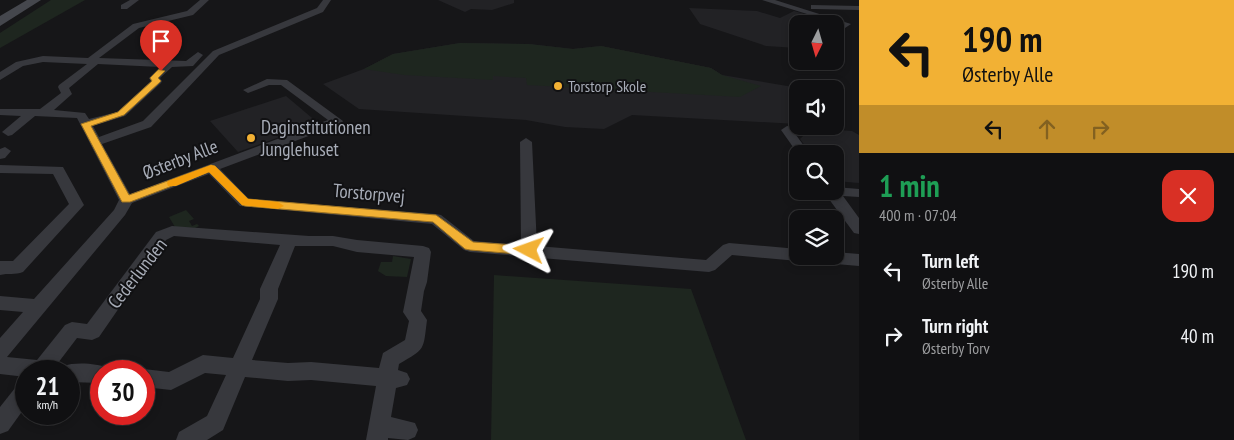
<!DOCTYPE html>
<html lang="en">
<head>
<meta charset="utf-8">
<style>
	:root { --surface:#101012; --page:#19191b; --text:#f1f3f6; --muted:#9c9d9f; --line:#303032 }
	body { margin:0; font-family:"PT Sans Narrow",sans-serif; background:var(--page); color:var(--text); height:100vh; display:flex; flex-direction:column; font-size:19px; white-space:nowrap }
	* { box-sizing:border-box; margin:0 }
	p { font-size:16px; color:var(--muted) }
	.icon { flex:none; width:28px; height:28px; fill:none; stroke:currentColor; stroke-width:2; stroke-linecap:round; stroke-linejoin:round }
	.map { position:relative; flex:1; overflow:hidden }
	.drawer { display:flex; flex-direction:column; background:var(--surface); width:375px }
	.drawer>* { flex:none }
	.banner { background:#f2b134; color:#111; overflow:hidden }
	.needle { width:32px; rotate:185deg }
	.buttons { position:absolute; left:789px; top:15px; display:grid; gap:10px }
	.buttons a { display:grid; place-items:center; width:55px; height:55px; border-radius:10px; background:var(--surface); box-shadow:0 2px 8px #0003,0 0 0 1px var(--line); font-size:25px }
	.speed { position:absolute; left:15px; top:360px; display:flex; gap:10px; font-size:25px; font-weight:700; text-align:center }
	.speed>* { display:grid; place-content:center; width:65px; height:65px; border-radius:50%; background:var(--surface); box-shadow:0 2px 8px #0003,0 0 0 1px var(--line); line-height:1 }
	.speed small { font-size:12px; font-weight:400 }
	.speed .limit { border:8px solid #d22; background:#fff; color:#111 }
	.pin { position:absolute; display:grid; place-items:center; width:42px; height:42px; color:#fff; margin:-51px -21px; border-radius:50% 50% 50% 0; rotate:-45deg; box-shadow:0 0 5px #0007 }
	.pin .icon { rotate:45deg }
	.me { position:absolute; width:55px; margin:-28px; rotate:274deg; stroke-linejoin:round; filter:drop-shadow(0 0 4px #0008) }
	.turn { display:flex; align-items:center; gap:18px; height:105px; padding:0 20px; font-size:22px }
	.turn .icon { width:65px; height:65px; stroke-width:2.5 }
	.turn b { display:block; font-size:35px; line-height:42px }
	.lanes { display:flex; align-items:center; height:48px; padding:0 20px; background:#0003; justify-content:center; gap:25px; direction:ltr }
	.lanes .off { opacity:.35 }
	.round { display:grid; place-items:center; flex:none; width:52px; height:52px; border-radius:15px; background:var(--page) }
	.overview { display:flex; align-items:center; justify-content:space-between; height:85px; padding:0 20px }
	h1 { font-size:30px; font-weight:700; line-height:38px; color:#1e9e55 }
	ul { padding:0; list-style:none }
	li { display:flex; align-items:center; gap:15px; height:65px; padding:0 20px }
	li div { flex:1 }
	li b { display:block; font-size:19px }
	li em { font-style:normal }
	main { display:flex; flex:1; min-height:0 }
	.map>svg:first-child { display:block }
</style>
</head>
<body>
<main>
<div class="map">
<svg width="859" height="440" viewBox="0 0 859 440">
	<rect width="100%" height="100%" fill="#161618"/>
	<g fill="#222225">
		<polygon points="438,0 514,0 514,3 492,10 471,9 465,12"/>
		<polygon points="689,8 757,11 780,18 794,11 820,18 810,24 798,24 797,48 766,46 700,24"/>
		<polygon points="460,43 529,44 573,49 601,46 711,68 722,75 805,89 798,89 797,124 632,115 604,129 565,127 526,120 359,109 323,84 364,69 393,54"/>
		<polygon points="286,96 318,123 238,152 210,121"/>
		<polygon points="791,127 852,131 859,135 859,183 835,181 835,154 811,154 800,139 806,133 802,129"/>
	</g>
	<g fill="#1e261f">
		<polygon points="51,0 85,0 0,48 0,33"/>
		<polygon points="460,43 529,44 573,49 601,46 711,68 722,75 761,86 740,97 527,85 526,78 493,76 493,80 404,75 364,69 393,54"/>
		<polygon points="186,210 194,219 189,221 192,226 197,224 199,226 195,228 175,227 169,217"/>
		<polygon points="393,256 411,259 407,277 386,276 378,271 381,262 392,262"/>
		<polygon points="494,275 691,289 746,440 491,440"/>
	</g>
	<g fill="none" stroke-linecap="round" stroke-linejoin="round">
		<g fill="#37383d" fill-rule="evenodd">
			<polygon points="130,0 139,0 127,9 121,9 121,5"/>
			<path d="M200,0H209L193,15L139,28L99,58L186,61L198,52L203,55L193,66L172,67L160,78L162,81L161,83L125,116L93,126L99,137L143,121L213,51L317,8L323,0H331L323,12L219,55L151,127L102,144L130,194L328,120L281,85H269L248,93L243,90L267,79L287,80L343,121L341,124L220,169L249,199L436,214L441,215L474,241L521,245L520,142L526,138L532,142L537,246L706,260L723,245L729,243L798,249V256H835V252L859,254V266L812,262L806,260L805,257L798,261L732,255L715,270L709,272L470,252L464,250L432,224L240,206L209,174L132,203L125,215L7,357L37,360L65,325L72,322L87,324L156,232L172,226L309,236H333L357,240L423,246L429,248L431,252L427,282L424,291L421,311L427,320C423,351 426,348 399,364L398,370L407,373L410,379L407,385L396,388L391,417L415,423L418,430L415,437L408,440L388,438V440H366L376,386L311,380L288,381L245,377L223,430L207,440H176L179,432L207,416L226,375L205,373L171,390L144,387V371H138L144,369L169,372L203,355L233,358L260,299V289L280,245L174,236L166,240L99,337L92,340L77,338L58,363L63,366C75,362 96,363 108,368L110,371H101V383L69,382V371H26V377L0,374V338L23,312L0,310V296L34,299L114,210L119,200L77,118L35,116L12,135L8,136L2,132L21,116L0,115V109H40L61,93L58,87L59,85L87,64L43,62L23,66L0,80V72L16,62L43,56L88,58L133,24L187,11ZM98,64L160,67L149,78L151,81L117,112L89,119L85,113L54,110L72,94L69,88ZM295,246H333L357,252L414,257L403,312L409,321L405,340L383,353L379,368L311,362L288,363L252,360L278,299V289Z"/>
			<polygon points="762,0 775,0 851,24 845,28 839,28 839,24"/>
			<polygon points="811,5 859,6 859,10 814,9 811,9"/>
			<polygon points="787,126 801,128 803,131 801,134 796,135 810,154 798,154 781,130"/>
			<polygon points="5,147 11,151 5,158 0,159 0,149"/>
			<path d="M0,165L63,167L84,205L23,272C15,275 8,273 0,275V261H13L69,204L53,174L0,173Z"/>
			<polygon points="835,187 859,189 859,197 843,196 859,218 859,234 854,233 823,191 835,191"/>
			<polygon points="26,381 26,406 8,431 0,434 0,407 19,383"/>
		</g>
		<polygon fill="#45474d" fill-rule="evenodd" points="27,0 41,0 0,26 0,16"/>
	</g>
	<polygon fill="#f2b134" stroke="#9d7322" points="159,69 165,71 158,78 161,81 159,83 124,115 91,126 129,195 211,165 215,166 248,199 436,215 473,242 529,246 535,250 529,255 470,250 465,249 433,222 245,206 242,205 209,172 130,202 122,202 81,124 118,112 152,81 150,78"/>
	<polygon fill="#f59e0b" points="211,165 215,166 248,199 278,202 284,206 278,209 242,205 209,172 176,186 168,186 167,183 168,181"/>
	<g fill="#f2b134" stroke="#111113" stroke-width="2">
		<circle cx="558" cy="86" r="5"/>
		<circle cx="251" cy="138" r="5"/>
	</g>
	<g text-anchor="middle" stroke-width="4" stroke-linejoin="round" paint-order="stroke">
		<g font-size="16" fill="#a8adb8" stroke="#111113" text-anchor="start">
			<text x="568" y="92">Torstorp Skole</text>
		</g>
		<g font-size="19" fill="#a8adb8" stroke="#111113" text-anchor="start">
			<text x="261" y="134">Daginstitutionen<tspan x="261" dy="22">Junglehuset</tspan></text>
		</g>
		<g font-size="19" fill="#a8adb8" stroke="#111113">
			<text transform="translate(180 159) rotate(-21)" y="7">Østerby Alle</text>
			<text transform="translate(369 193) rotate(5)" y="7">Torstorpvej</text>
			<text transform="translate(137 273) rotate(-52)" y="7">Cederlunden</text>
		</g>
	</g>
</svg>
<div class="buttons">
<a><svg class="needle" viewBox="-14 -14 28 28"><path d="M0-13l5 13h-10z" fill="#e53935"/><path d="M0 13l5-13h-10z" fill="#9c9d9f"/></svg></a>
<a><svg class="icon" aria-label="sound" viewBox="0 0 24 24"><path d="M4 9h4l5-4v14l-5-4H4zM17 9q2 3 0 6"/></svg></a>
<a><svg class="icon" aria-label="search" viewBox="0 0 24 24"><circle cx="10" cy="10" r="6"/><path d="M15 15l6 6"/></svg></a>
<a><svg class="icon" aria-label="layers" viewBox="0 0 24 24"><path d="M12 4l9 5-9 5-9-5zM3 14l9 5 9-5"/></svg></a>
</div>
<div class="speed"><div>21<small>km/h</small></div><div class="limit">30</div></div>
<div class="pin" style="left:161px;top:71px;background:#d93025"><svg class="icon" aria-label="arrive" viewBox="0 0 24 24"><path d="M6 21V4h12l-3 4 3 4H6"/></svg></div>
<svg class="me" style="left:529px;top:250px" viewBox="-20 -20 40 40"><path d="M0-17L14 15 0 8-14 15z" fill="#f2b134" stroke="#fff" stroke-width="4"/></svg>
</div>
<section class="drawer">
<div class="banner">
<div class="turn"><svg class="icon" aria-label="left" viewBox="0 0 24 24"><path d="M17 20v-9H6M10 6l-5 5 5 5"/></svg><div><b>190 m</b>Østerby Alle</div></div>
<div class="lanes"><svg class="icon" aria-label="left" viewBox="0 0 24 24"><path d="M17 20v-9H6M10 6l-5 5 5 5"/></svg><svg class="icon off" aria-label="ahead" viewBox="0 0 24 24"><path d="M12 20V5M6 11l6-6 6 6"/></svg><svg class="icon off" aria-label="right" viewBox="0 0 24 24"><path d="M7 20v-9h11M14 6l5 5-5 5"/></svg></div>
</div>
<div class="overview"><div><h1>1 min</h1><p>400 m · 07:04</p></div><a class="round" style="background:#d93025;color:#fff"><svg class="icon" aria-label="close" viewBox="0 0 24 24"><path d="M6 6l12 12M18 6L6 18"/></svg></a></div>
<ul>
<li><svg class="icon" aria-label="left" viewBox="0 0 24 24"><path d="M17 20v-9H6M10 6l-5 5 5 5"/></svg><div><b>Turn left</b><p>Østerby Alle</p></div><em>190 m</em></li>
<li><svg class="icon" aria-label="right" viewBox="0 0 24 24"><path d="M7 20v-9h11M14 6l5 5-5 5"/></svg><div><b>Turn right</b><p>Østerby Torv</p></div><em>40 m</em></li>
</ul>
</section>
</main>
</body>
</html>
